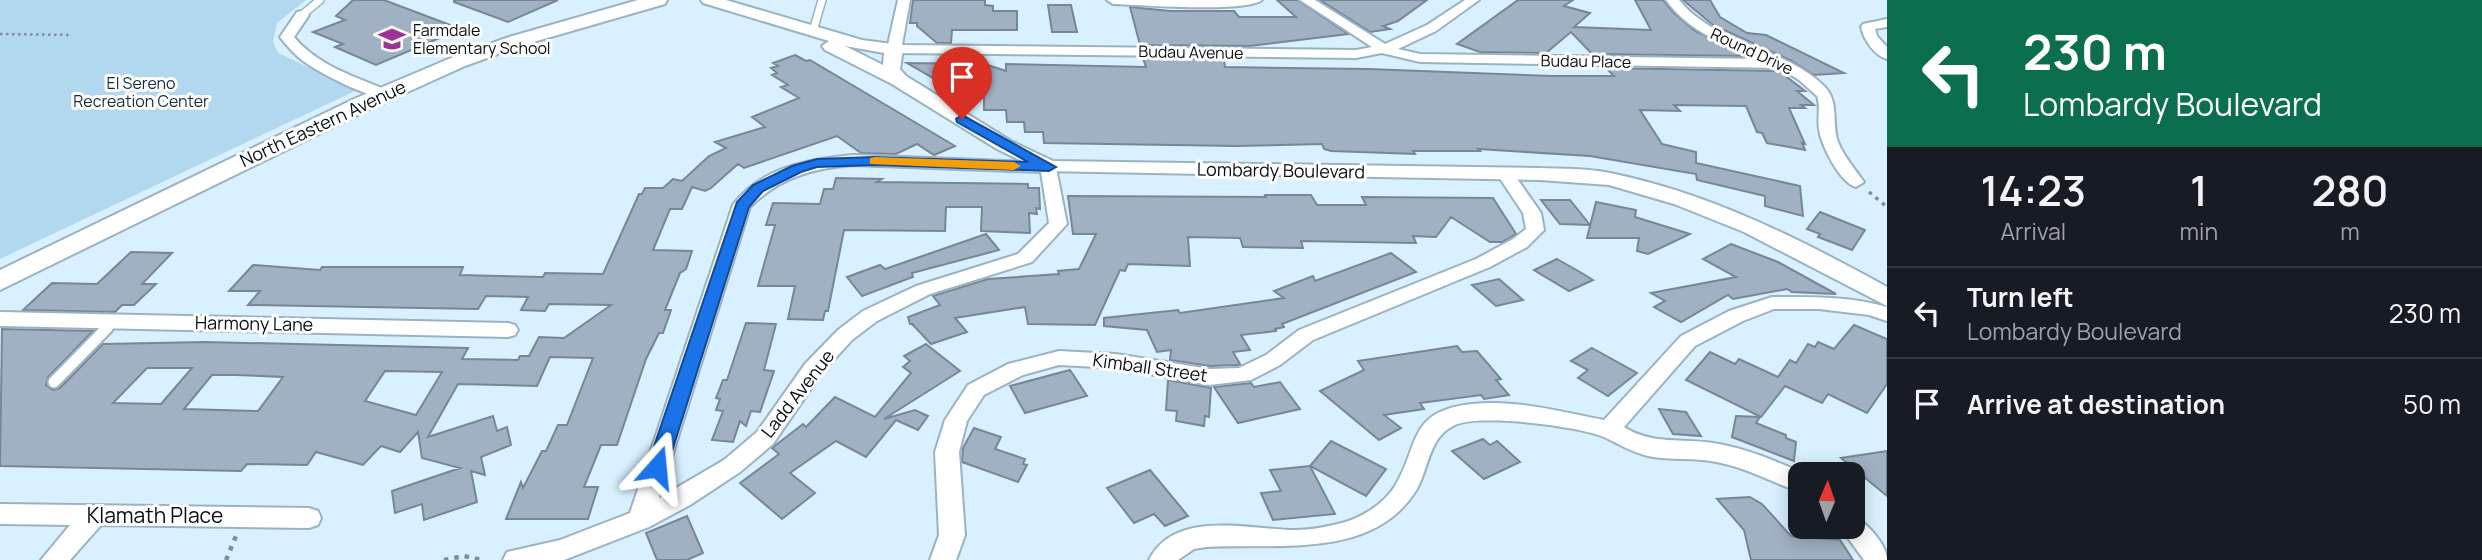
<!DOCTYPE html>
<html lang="en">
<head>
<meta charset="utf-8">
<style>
	:root { --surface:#171b24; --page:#242831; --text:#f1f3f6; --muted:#9ea1a6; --line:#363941 }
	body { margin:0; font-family:Manrope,sans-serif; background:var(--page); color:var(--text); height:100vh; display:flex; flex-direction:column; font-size:26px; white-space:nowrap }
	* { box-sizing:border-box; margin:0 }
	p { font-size:23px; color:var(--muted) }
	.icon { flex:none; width:38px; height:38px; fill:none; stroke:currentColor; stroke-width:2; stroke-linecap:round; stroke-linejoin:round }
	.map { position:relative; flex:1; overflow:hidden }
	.panel { display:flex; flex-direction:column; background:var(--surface); width:595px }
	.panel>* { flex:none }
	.hud { background:#0b6e4f; color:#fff; overflow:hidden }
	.needle { width:46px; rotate:2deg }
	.fabs { position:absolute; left:1788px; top:462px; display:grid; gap:14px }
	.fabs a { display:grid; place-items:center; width:77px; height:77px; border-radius:14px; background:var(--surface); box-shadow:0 4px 18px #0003; font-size:35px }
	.pin { position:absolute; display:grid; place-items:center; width:60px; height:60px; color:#fff; margin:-72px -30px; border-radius:50% 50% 50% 0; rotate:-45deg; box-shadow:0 0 7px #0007 }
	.pin .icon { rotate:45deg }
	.me { position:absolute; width:77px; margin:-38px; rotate:18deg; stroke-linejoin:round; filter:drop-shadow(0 0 5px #0008) }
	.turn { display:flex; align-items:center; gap:24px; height:147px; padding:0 21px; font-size:32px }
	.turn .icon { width:91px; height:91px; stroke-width:2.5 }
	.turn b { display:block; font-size:49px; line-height:60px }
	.eta { display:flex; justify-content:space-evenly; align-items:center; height:119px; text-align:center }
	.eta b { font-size:42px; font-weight:600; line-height:49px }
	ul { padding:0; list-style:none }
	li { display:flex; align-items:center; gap:21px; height:91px; padding:0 21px; border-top:2px solid var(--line) }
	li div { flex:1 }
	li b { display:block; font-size:26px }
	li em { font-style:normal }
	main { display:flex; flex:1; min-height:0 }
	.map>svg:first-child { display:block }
</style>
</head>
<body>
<main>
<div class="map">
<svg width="1887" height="560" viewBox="0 0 1887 560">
	<rect width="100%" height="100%" fill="#d8f0ff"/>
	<polygon fill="#b1d8ef" points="0,0 306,0 277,23 273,42 278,53 357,90 0,259"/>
	<g fill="#a1b1c4" stroke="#778698" stroke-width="2" fill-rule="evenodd">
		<polygon points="353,0 384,0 461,29 376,65 335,47 343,44 313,32 345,20 336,16"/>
		<polygon points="454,0 558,0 508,22 454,2"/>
		<polygon points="913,0 985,0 985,5 993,6 993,11 1017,11 1017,30 952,30 951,43 937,43 917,26 917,23 910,23"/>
		<polygon points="1277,0 1298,0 1348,34 1250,46 1140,45 1130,7 1170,11 1234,11 1239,17 1296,17"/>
		<polygon points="1320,0 1427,0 1398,21 1383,26 1390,29 1370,32"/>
		<polygon points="1518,0 1573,0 1564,6 1590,13 1574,27 1651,30 1635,0 1663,0 1674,13 1695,31 1747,56 1592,54 1571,32 1546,53 1480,52 1457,44"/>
		<polygon points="1683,0 1710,0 1720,17 1747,33 1766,35 1844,73 1814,75 1790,60 1713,25"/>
		<polygon points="1048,5 1071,5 1077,32 1052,32"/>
		<path d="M795,55L806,61L810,60L955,146L934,155L917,144L896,154L861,153L837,136L744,168L738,164L711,188L705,191L692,187L682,209H670L653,250L692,251L686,269L680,273L665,310H671L663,333H659L646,359L617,445H601L584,487H598L588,519H506L521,482L523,488L542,451H546L558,425H567L593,358L550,357L537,386L458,384L428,437L493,416L497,431L507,427L511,445L481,457L485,475L471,471L477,502L424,520L422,504L395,513L392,491L460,468L422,458L418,432L400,452L381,446L363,465L316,452L307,465L247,464L241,471L0,466L2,329L93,331L48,377L46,385L53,390L60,388L103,344L205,342L468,348L462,359L518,360L520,356H529L539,337L564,338L611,305L549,304L545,311L521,310L528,297L486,296L478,309L248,305L260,291H229L253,265L320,270L322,267H463L460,275L543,277L545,273L603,274L639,194H642L645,188H663L673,179L682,181L709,156L726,148L715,142L765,127L752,117L799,98L781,87L788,85L772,75L777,73L771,68L778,66L773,63ZM147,368H192L161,404L113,403ZM385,371L442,372L416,415L365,401ZM212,375H236L283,377L258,411L184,409Z"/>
		<polygon points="1143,58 1224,59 1225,67 1368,69 1552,76 1614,76 1606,68 1779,71 1805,91 1797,91 1814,105 1801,105 1805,108 1789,108 1805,144 1802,143 1805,150 1767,143 1762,133 1757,132 1746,106 1674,105 1680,111 1640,110 1662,144 1696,152 1696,163 1800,186 1803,216 1765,206 1765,196 1697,180 1696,174 1590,156 1478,149 1480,151 1413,151 1415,154 1331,151 1324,149 1322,144 1236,146 1044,143 1043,132 1025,132 1024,122 1007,122 1006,110 984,110 984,96 962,96 962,87 947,86 907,63 985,64 1006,71 1006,64 1146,67"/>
		<polygon points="836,178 882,179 877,182 1028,184 1028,188 1039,188 1040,209 1036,208 1037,214 1029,213 1030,233 981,231 982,207 946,207 945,231 844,230 828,311 825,311 823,320 788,319 795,286 758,286 775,225 766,225 773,203 820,204 824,189 833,189"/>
		<polygon points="1265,195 1311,195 1317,205 1366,205 1362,197 1493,198 1516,234 1502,242 1490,242 1451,217 1436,237 1413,236 1416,243 1301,241 1303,248 1243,247 1240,238 1188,237 1190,266 1128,264 1125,271 1120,270 1095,325 1028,324 1025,307 955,318 967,332 931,344 912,324 914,324 910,324 908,317 940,305 933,296 988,279 1059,274 1058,271 1079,269 1096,234 1073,234 1068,196 1266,197"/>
		<polygon points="1541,200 1570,200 1590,225 1560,224"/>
		<polygon points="1596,202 1636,210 1635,217 1690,234 1648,254 1637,251 1639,238 1587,238"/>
		<polygon points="1820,212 1865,230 1852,250 1818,237 1820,234 1807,229"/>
		<polygon points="986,234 999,250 912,273 913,277 862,296 847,277 880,265 885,269"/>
		<polygon points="1731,244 1778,262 1836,294 1792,292 1787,289 1733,299 1728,295 1681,322 1654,307 1665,301 1651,293 1736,277 1703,259"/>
		<polygon points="131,252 172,253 142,284 156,284 134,305 122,305 115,312 23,310 52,283 97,284"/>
		<polygon points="1391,253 1416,272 1282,324 1284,327 1275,329 1276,331 1241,335 1250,350 1233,352 1240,364 1238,365 1210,366 1170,360 1171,350 1157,352 1147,330 1104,326 1104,318 1178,310 1180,313 1284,298 1274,291 1313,276 1315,281"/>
		<polygon points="1557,259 1580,272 1593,280 1569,291 1534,270"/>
		<polygon points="1499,279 1523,300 1496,306 1472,285"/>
		<polygon points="746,323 776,324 764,370 774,371 760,412 751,411 746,426 740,421 733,442 712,440 723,411 716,410 720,399 716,398 723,380 727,380"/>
		<polygon points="1854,325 1887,339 1887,384 1867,413 1828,394 1822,403 1785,386 1761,417 1686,380 1710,352 1735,364 1739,359 1778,377 1790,360 1796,363 1808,344 1815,347 1818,342 1834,349"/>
		<polygon points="926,344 960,371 884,419 915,410 928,416 918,430 896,420 866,457 836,441 790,473 815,493 782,519 740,483 779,454 772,448 803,424 806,427 835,397 875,417 911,373 903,367 910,361 904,356"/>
		<polygon points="1457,346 1462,352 1477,351 1501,379 1496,380 1509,395 1484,399 1481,395 1420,403 1424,409 1384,415 1401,428 1379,440 1320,391 1364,370 1358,361"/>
		<polygon points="1592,348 1637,373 1608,396 1578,378 1588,370 1571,361"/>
		<polygon points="1070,370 1087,396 1025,413 1010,386"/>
		<polygon points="1168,380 1211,388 1209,417 1205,416 1204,426 1176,421 1177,411 1166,410"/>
		<polygon points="1280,382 1300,409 1238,423 1214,387 1251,383 1254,387"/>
		<polygon points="1659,409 1686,412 1701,436 1673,434"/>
		<polygon points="1736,416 1760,417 1756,423 1786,435 1786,438 1796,442 1794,461 1732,437"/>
		<polygon points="974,428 1001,437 995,449 1025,459 1023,464 1027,465 1018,482 962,462 963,448"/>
		<polygon points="1483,439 1490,445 1497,441 1520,462 1484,479 1452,451"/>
		<polygon points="1331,441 1386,469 1366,496 1310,466"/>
		<polygon points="1887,451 1887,496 1841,458"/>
		<polygon points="1310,466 1335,514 1273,520 1261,493 1281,491 1270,470"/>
		<polygon points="1150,470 1188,516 1165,526 1154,514 1134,523 1107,488"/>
		<polygon points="1750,497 1762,504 1791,536 1840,540 1853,560 1751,560 1744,530 1717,499"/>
		<polygon points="687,516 703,553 687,560 657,560 646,533"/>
	</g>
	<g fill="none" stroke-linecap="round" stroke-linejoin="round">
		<defs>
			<g id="service-far2">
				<polyline points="302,15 320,0"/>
				<polyline points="813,31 822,0"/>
			</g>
			<polyline id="service-far1" points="106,329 114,321"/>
			<polyline id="service" points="54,382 107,328"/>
			<g id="minor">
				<path d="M898,0H910L902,45L1356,50L1372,47L1300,0H1315L1385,44L1427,25L1465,0H1479L1436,31L1398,49L1420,54L1761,59C1724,44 1690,33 1666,0H1679C1717,46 1783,46 1824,86C1840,102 1831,122 1838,142C1844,157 1855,169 1864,182L1856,187C1840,183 1821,145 1819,129C1817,117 1821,107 1817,96L1799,80L1780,68L1420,62L1382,53L1356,58L894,53L887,49Z"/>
				<path d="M1107,0H1262C1246,13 1140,5 1113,4Z"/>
				<path d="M302,11L309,15L294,37C318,66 356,77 389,91L391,94L389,97C372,101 318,72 303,61C294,54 287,46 280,37L297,12Z"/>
				<path d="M1887,19V27L1875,29L1877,36L1887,47V59C1874,55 1864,40 1861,27L1863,24Z"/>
				<path d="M854,155L1055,163L1067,224L1032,262L930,294L877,321L852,340L821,374L773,444L740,472L690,505L649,527L564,560H503L507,552L560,540L630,513L733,205C761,167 810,159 854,155ZM854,165L1041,172L1049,223L1018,254L916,286L863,311L838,330L805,364L757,432L724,460L659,498L750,207C780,177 814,168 854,165Z"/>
				<polygon points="1505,169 1511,170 1541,213 1544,230 1527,247 1490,267 1313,340 1280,365 1251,380 1210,385 1116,368 1059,365 1023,375 984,395 967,421 959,452 965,535 956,560 930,560 939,535 935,452 945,420 968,385 1008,364 1059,351 1116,354 1210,369 1239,368 1266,355 1299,330 1476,259 1513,239 1526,229 1523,213 1497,174"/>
				<path d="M1772,297C1811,297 1850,296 1887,307V321L1869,315L1819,309H1774L1743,321L1695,346L1624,427C1652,445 1682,438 1713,443C1745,448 1776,461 1805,474H1801V492C1772,483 1746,467 1716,462C1694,457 1670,461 1648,456C1631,452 1619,444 1604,437C1579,426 1476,413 1453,426C1429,438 1429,467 1417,489C1374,560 1280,543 1206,547L1194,549L1178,560H1149C1175,508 1251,530 1296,530C1310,530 1325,527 1338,524C1360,519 1383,505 1395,486C1420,445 1407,411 1472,404C1516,399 1561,412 1604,420L1681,336L1729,311Z"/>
				<polygon points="0,312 508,323 515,325 518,330 515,335 508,337 0,326"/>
				<polygon points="0,504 309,508 318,511 321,518 318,525 309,528 101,525 70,560 41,560 70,525 0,524"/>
				<path d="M1853,517C1867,522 1887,545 1887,560H1864L1840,527H1853Z"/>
			</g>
			<path id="tertiary" d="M701,0H726L862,40L900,45L903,49L900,69L906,76L1011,141L1053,161L1540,168C1563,169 1587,168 1610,173C1709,193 1800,239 1887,287V306L1744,232L1674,204L1609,185L1540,180L1042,171L997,149L892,84L825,50L822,46L829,41L703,3ZM845,46L884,53L883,65Z"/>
			<polygon id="secondary" points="638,0 667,0 665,4 523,45 465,66 370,109 0,290 0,270 354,99 451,58 509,37"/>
		</defs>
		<use href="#service-far2" stroke="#9bb2c0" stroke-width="10"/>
		<use href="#service-far1" stroke="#9bb2c0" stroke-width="12"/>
		<use href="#service" stroke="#9bb2c0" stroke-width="15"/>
		<use href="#minor" stroke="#9bb2c0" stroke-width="4"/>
		<use href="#tertiary" stroke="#9bb2c0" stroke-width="4"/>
		<use href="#secondary" stroke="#9bb2c0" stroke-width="4"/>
		<polyline stroke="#7d8e99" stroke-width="2.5" stroke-dasharray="2.5 3.5" stroke-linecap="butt" points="0,34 72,35"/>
		<polyline stroke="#7d8e99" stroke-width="3.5" stroke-dasharray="3.5 5" stroke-linecap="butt" points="1869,192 1887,207"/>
		<g stroke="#7d8e99" stroke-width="4.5" stroke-dasharray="4.5 6" stroke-linecap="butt">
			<polyline points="226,560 236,536"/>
			<polyline points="444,560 464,556 482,560"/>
		</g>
		<use href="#service-far2" stroke="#fff" stroke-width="7"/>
		<use href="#service-far1" stroke="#fff" stroke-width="9"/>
		<use href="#service" stroke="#fff" stroke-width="11"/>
		<use href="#minor" fill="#fff" fill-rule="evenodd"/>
		<use href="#tertiary" fill="#fff" fill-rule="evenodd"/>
		<use href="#secondary" fill="#fff" fill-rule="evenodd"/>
	</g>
	<polygon fill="#1a73e8" stroke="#114b97" stroke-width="2" points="962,115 1056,167 1049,171 874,165 817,167 801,172 763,191 749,207 667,467 664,473 657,475 650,473 647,467 737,202 753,185 792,166 817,159 874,157 1028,162 957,122 956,119"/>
	<polygon fill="#f59e0b" points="875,157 1014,162 1021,166 1014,170 870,164 870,158"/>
	<defs>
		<symbol id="school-bare" viewBox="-9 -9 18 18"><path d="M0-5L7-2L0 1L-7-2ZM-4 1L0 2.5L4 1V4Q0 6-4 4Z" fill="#9e3394" stroke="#fff" stroke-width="2.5" paint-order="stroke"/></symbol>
	</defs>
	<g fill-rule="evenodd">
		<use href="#school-bare" x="373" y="20" width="38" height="38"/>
	</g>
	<g text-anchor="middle" stroke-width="6" stroke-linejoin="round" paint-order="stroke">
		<g font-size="16" fill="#060d12" stroke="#fff" text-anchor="start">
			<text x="413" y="36">Farmdale<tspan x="413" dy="18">Elementary School</tspan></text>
		</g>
		<g font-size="16" fill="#060d12" stroke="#fff">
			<text transform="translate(1752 51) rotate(25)" y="6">Round Drive</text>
			<text transform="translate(1191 52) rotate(1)" y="6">Budau Avenue</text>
			<text transform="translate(1586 61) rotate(1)" y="6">Budau Place</text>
		</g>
		<g font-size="16" fill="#112e3d" stroke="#fff">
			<text x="141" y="89">El Sereno<tspan x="141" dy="18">Recreation Center</tspan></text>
		</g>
		<g font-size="18" fill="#060d12" stroke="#fff">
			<text transform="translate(323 124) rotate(-25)" y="6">North Eastern Avenue</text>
			<text transform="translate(1281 171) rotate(1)" y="6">Lombardy Boulevard</text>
			<text transform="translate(254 324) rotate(1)" y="6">Harmony Lane</text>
			<text transform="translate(1150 368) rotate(8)" y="6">Kimball Street</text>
			<text transform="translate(798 394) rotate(-52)" y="6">Ladd Avenue</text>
		</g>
		<g font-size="21" fill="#060d12" stroke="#fff">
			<text x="155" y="523">Klamath Place</text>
		</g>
	</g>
</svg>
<div class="fabs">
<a><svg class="needle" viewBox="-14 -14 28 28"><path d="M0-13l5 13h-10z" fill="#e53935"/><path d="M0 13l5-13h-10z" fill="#9ea1a6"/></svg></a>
</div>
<div class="pin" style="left:962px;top:119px;background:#d93025"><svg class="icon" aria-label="arrive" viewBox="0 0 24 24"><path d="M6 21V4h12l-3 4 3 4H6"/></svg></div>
<svg class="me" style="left:657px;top:467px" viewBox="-20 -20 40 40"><path d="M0-17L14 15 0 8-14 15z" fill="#1a73e8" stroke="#fff" stroke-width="4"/></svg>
</div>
<section class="panel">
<div class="hud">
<div class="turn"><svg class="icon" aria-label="left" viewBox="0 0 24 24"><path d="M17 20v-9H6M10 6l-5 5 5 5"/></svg><div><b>230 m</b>Lombardy Boulevard</div></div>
</div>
<div class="eta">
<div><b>14:23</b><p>Arrival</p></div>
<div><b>1</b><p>min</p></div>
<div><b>280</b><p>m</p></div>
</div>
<ul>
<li><svg class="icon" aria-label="left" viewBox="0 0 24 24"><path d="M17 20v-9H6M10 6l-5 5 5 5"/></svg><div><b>Turn left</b><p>Lombardy Boulevard</p></div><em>230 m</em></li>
<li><svg class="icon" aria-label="arrive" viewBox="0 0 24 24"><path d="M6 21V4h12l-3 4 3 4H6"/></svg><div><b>Arrive at destination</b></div><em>50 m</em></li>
</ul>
</section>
</main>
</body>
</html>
